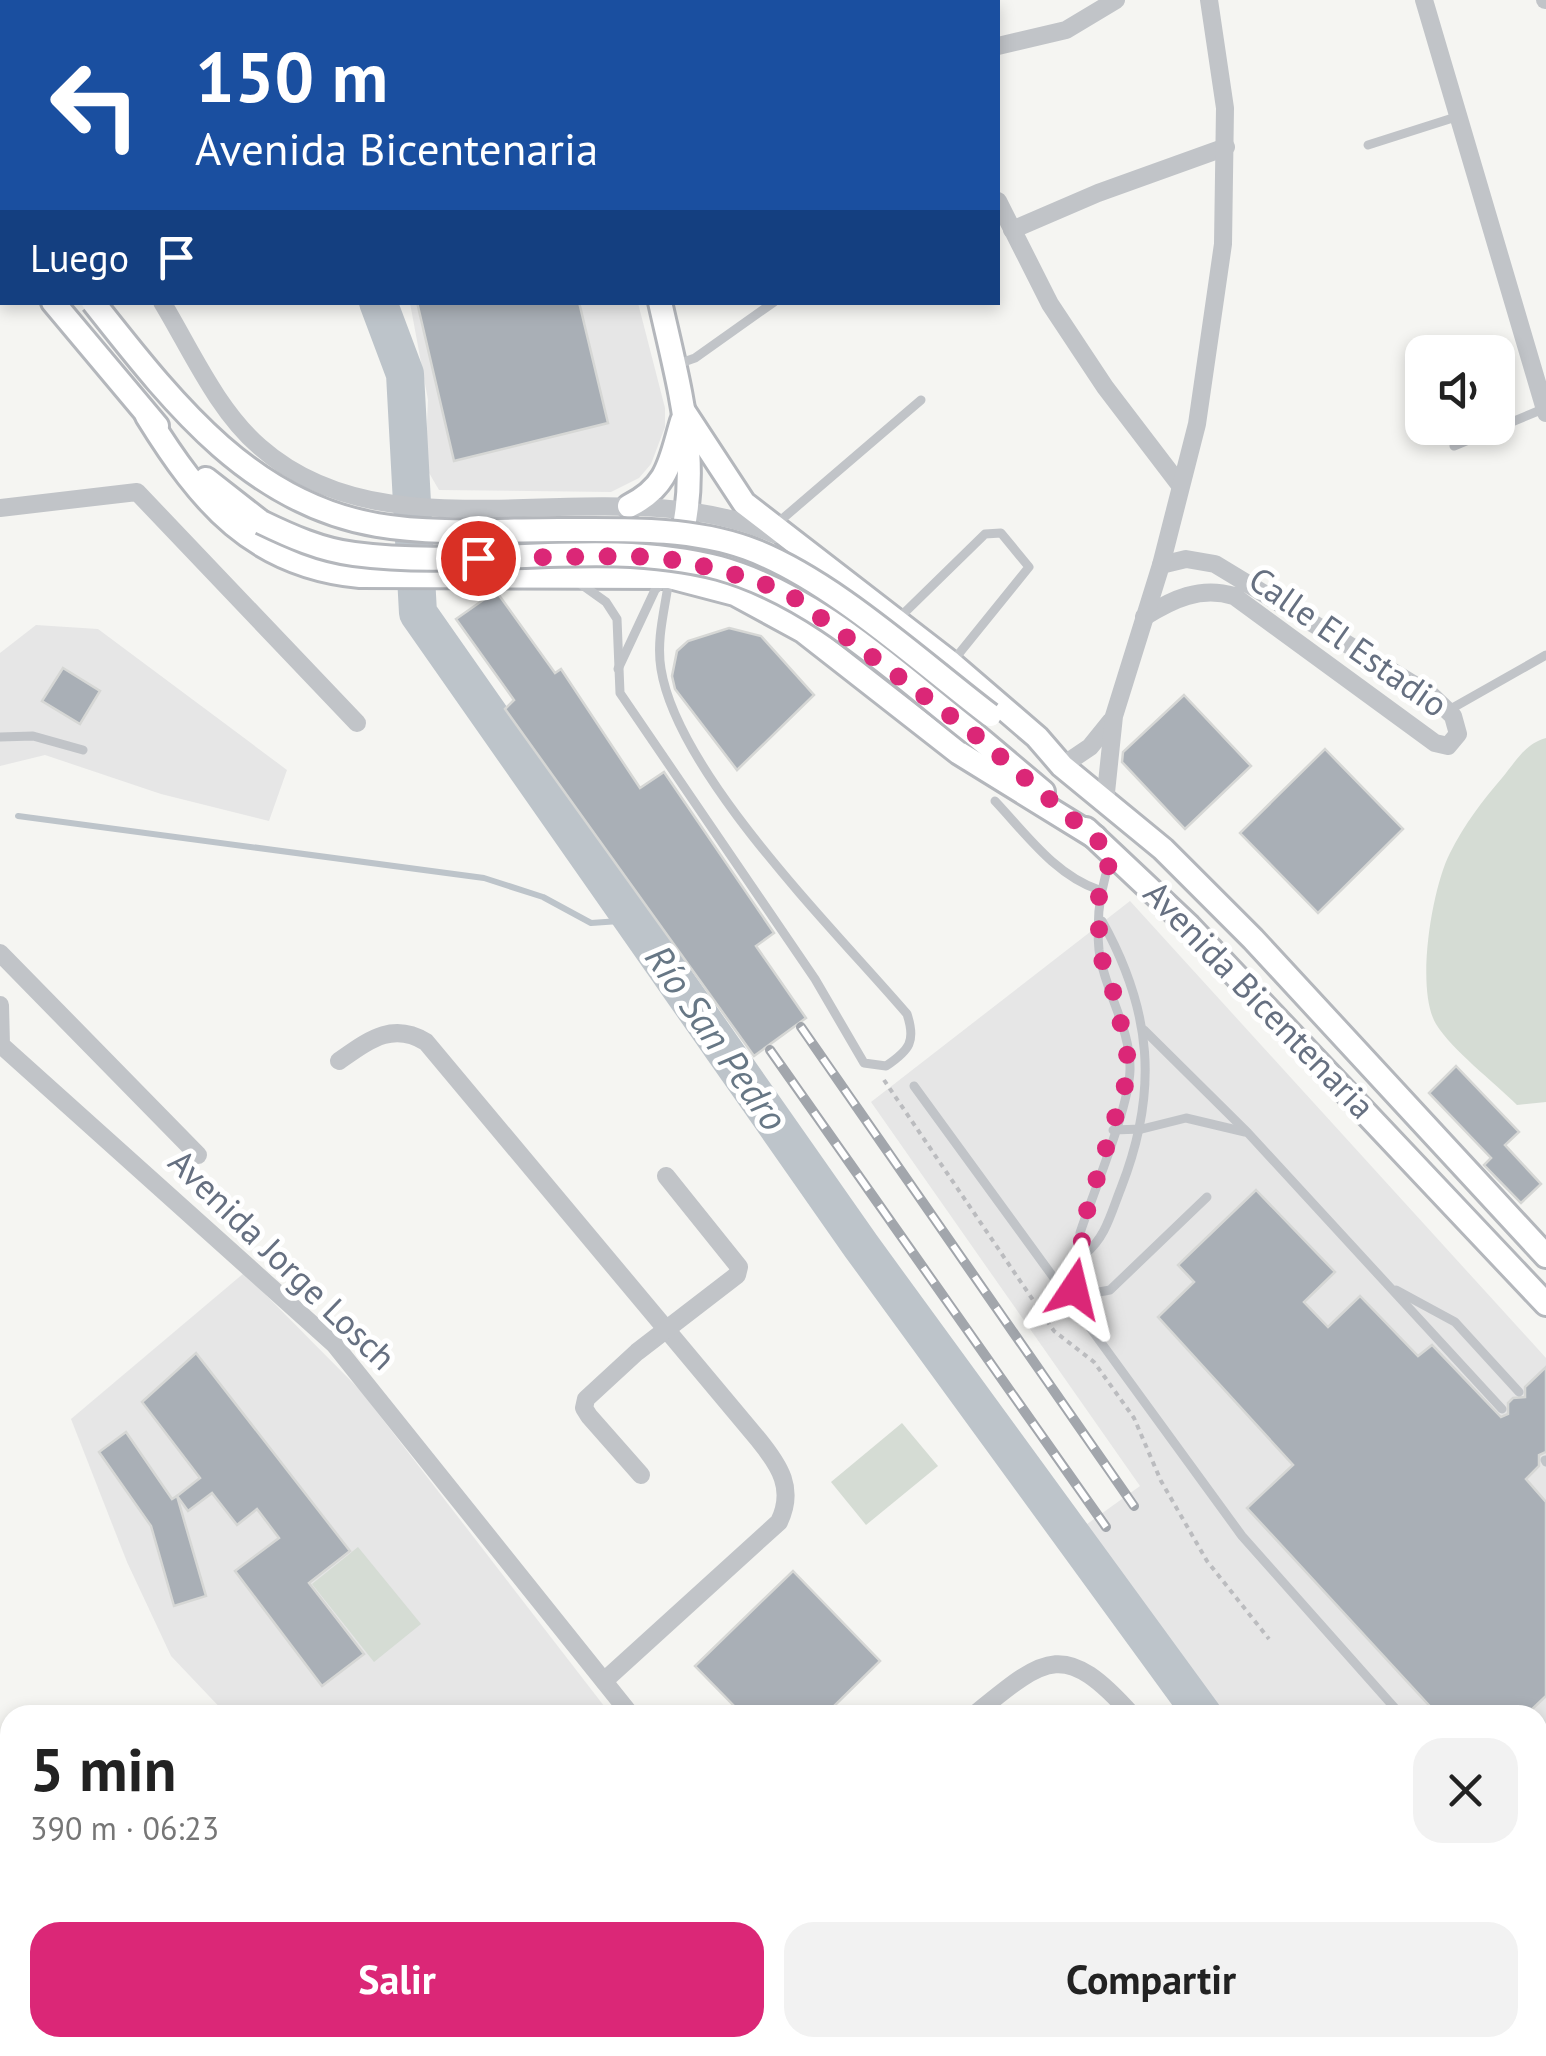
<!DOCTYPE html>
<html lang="es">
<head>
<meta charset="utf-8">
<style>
	:root { --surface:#fff; --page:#f2f2f2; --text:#222; --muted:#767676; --accent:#db2777 }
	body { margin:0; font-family:"PT Sans",sans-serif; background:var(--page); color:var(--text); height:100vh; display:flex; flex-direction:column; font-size:38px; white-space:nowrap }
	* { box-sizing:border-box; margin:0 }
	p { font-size:32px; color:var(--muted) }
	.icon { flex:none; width:55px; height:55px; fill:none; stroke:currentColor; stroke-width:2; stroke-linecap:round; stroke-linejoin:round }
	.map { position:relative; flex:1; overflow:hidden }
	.sheet { position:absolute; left:0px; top:1705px; width:1548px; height:352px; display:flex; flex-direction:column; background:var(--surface); border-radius:30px 30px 0 0; box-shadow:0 5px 15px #0003 }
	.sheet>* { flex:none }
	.banner { position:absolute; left:0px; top:0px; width:1000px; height:305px; box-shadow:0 5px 15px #0003; background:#1a4fa0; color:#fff; overflow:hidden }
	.tools { position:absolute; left:1405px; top:335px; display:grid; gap:20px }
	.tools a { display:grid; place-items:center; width:110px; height:110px; border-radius:20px; background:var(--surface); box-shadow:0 5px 15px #0003; font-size:50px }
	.pin { position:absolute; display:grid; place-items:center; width:85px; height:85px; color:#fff; margin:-42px; border:5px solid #fff; border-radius:50%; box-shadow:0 2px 10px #0007 }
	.me { position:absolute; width:110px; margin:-55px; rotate:10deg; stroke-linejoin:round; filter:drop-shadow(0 0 8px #0008) }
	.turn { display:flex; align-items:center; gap:35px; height:210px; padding:0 30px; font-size:45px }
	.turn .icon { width:130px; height:130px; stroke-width:2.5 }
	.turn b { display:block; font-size:70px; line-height:85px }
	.then { display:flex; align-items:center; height:95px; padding:0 30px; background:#0003; gap:20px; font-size:38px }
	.round { display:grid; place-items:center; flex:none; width:105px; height:105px; border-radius:30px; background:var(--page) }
	.headline { display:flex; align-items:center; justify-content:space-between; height:170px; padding:0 30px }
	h1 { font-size:60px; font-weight:600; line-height:75px }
	.button { display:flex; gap:20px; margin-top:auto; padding:20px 30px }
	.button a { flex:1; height:115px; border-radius:30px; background:var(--accent); color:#fff; font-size:40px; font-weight:600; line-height:115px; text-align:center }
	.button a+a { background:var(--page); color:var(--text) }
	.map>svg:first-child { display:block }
</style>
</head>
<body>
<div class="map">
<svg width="1546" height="2056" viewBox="0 0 1546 2056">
	<rect width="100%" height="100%" fill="#f5f5f2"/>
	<g fill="#e6e6e6">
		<polygon points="410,303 638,303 665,408 665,427 651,464 639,478 611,492 439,490 425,466 428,400"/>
		<polygon points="36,625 98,629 287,770 269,821 161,794 45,755 0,766 0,653"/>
		<polygon points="1130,901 1546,1358 1546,1922 1538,1933 1538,1715 1218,1715 1083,1527 1140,1486 871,1102"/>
		<polygon points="244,1273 360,1390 611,1715 227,1715 171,1656 127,1562 71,1419"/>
		<polygon points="295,2048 960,2048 962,2056 297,2056"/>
	</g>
	<g fill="#d5dcd4">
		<path d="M1546,738V1102L1517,1105C1494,1082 1452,1050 1436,1024C1415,989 1432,888 1450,853C1464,825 1482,801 1502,778C1516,761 1525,744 1546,738Z"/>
		<polygon points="902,1423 938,1466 866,1525 831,1482"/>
		<polygon points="358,1547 421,1624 374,1662 312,1584"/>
		<polygon points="1538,1888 1546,1893 1546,1941 1538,1933"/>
	</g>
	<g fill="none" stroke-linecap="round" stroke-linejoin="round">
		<polyline stroke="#bdc4ca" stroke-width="6" points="18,816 484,878 543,897 591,923 634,920"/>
		<g stroke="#bdc4ca" stroke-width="38">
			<polyline points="310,0 314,2"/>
			<polyline points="378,302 405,374 418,613 861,1246 1203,1715"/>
			<polyline points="1538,2022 1546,2028"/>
		</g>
	</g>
	<g fill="#a9afb6" stroke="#d6d7d5" stroke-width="2.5">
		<polygon points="417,302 579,302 608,423 454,461"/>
		<polygon points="496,591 555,673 561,669 640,788 664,772 774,933 756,946 806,1018 754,1056 505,709 514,700 456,619"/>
		<polygon points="729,628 761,636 814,695 737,770 675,689 672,676 677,651 688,641"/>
		<polygon points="63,668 100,691 80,724 42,701"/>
		<polygon points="1184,695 1251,766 1185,829 1122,762 1123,752"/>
		<polygon points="1325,749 1403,829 1318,913 1240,833"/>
		<polygon points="1456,1066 1519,1132 1505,1145 1541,1184 1521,1203 1484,1165 1491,1158 1429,1093"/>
		<polygon points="1256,1190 1335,1272 1304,1302 1328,1327 1360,1296 1418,1356 1432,1345 1501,1417 1508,1414 1508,1403 1513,1398 1525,1397 1525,1387 1546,1367 1546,1452 1539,1455 1539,1466 1526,1479 1546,1502 1546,1696 1526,1715 1438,1715 1247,1508 1293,1465 1158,1317 1194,1282 1178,1265"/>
		<polygon points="196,1353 350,1551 309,1583 364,1654 322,1686 235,1571 279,1538 257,1509 237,1525 212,1493 188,1511 177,1496 200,1478 142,1402"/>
		<polygon points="126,1432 172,1499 177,1496 206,1596 174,1606 151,1526 99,1452"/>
		<polygon points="793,1571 880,1661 825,1715 743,1715 695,1666"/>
	</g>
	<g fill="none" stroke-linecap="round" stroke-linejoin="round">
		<defs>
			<g id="secondary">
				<polyline points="592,0 593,2"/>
				<polyline points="0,194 2,196"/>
				<polyline points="0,266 2,267"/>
				<polyline points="53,302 157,426"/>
				<path d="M660,302C682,400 707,479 670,577"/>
				<polyline points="685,413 744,503 951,663 1037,737 1062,766 1163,849 1253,939 1546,1256"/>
				<path d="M147,416C201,503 253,566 360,576L670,577L735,594L803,631L959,753L1095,837"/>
				<polyline points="206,479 261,522"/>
				<path d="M629,506C669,486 670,461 682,421"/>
				<polyline points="973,733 1043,792"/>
				<polyline points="1086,829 1189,926 1546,1304"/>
			</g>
		</defs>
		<use href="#secondary" stroke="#b4b7bc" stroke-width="28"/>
		<polyline stroke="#bbbcbf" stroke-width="4" stroke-dasharray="5 5" stroke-linecap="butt" points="884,1080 1054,1331 1094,1362 1134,1418 1161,1481 1207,1561 1269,1639"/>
		<g stroke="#c1c4c8" stroke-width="9">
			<polyline points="67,0 70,2"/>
			<polyline points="379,0 380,2"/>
			<polyline points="501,0 503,0"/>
			<polyline points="1368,145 1459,116"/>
			<polyline points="675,365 695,358 774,302"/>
			<polyline points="1454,446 1543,409"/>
			<polyline points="774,526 921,400"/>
			<path d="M578,582L606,602L617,619L620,693L815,979L864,1063L886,1066C910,1050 916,1041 907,1014C836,931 678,775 661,669C656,639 665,609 669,579"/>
			<polyline points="898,619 985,534 1001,533 1029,567 953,661"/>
			<polyline points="618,669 655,590 664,582"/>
			<polyline points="1449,710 1546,655"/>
			<polyline points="0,737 33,736 83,750"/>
			<path d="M995,801C1026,834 1055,875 1099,890"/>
			<polyline points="1144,1030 1248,1133 1502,1409"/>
			<polyline points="914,1086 1242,1536 1401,1715"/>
			<polyline points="1113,1130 1142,1129 1186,1118 1245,1132"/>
			<path d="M1085,1254C1106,1237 1111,1213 1121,1188C1159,1091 1152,1011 1102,921"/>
			<polyline points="1396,1290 1455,1322 1519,1392"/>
			<polyline points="1072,1297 1110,1290 1207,1197"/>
			<path d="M1070,1304L1085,1254L1080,1233C1093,1193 1129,1108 1130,1070C1131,1028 1104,990 1099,950C1096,918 1100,888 1111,859"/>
			<polyline points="1545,1460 1546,1462"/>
			<polyline points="1538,1757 1546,1735"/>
			<polyline points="1538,1851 1546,1857"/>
			<polyline points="918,2048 922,2056"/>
			<polyline points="794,2056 795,2048"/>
		</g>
		<g stroke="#c1c4c8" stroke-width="18">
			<polyline points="935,0 936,2"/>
			<polyline points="1424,0 1546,413"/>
			<polyline points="1545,0 1546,0"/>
			<polyline points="998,46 1066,30 1116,0"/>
			<polyline points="0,147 2,149"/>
			<polyline points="998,201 1050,304 1105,387 1179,484"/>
			<polyline points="1012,230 1098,193 1226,147"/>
			<path d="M162,302C191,350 217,410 260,447C395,566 614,463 774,534"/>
			<polyline points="0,508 137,492 357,723"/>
			<path d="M1144,617C1173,599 1200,586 1234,596L1435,743L1448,746L1458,734L1453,716L1431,695L1215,564L1186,559L1161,565"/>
			<polyline points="1062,766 1090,747 1111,721"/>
			<polyline points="1105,802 1114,716 1161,565 1197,424 1223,244 1225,108 1209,0"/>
			<polyline points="0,953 198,1155"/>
			<polyline points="0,1005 1,1045 334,1344 631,1715"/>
			<path d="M339,1061C368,1041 392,1021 426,1042L758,1439C780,1466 795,1489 779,1522L604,1681"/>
			<polyline points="641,1475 589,1416 584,1408 586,1399 637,1352 737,1275 739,1267 666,1176"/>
			<path d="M974,1715C1046,1656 1064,1639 1132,1715"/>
			<polyline points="1055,2048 1068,2056"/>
			<polyline points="1467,2048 1477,2056"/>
			<polyline points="1279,2056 1290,2048"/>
		</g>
		<use href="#secondary" stroke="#fff" stroke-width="22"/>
		<defs>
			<g id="rail">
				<polyline points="801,1027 1134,1506"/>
				<polyline points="770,1050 1106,1527"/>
			</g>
		</defs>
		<use href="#rail" stroke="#a2a6ac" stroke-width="10"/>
		<use href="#rail" stroke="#fff" stroke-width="6" stroke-dasharray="19" stroke-linecap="butt"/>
		<defs>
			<g id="secondary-bridge">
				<path d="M93,302C170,399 248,503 377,525C435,535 500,530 559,530C620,530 689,527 747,548C830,578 919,661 990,715"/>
				<path d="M261,522C290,536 321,550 354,554C474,570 601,537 719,568C816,595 895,672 973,733"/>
			</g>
		</defs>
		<use href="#secondary-bridge" stroke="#b4b7bc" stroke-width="28" stroke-linecap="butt"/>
		<use href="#secondary-bridge" stroke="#fff" stroke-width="22"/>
	</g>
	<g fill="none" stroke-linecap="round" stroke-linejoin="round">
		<polyline stroke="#db2777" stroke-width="18" stroke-dasharray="0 32.4" points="478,558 634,556 684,561 755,580 792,596 973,733 1113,854 1099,890 1099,951 1116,1000 1130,1069 1080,1234 1085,1254 1074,1289"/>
	</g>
	<g text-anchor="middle" stroke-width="10" stroke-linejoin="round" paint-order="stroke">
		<g font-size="35" fill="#667081" stroke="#fff">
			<text transform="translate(1348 642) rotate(35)" y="12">Calle El Estadio</text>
			<text transform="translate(1259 1000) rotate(46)" y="12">Avenida Bicentenaria</text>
			<text transform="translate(282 1260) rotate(44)" y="12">Avenida Jorge Losch</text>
		</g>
		<g font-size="38" font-style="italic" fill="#677785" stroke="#fff">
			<text transform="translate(716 1038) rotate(55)" y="13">Río San Pedro</text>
		</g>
	</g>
</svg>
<div class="tools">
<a><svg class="icon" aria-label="sound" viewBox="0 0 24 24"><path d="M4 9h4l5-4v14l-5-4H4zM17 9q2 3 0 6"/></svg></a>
</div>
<div class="pin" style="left:478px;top:558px;background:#d93025"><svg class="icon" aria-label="arrive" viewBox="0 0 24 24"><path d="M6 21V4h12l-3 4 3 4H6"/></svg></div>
<svg class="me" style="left:1074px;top:1289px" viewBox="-20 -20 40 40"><path d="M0-17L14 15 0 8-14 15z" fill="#db2777" stroke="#fff" stroke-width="4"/></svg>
<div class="banner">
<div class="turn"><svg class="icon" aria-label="left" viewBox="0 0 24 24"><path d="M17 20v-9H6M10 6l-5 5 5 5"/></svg><div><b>150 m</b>Avenida Bicentenaria</div></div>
<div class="then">Luego<svg class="icon" aria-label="arrive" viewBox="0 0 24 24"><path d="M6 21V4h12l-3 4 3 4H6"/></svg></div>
</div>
<section class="sheet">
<div class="headline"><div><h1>5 min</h1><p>390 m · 06:23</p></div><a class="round"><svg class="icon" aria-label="close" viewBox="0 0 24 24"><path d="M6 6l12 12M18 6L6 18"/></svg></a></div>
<div class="button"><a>Salir</a><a>Compartir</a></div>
</section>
</div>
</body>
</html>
